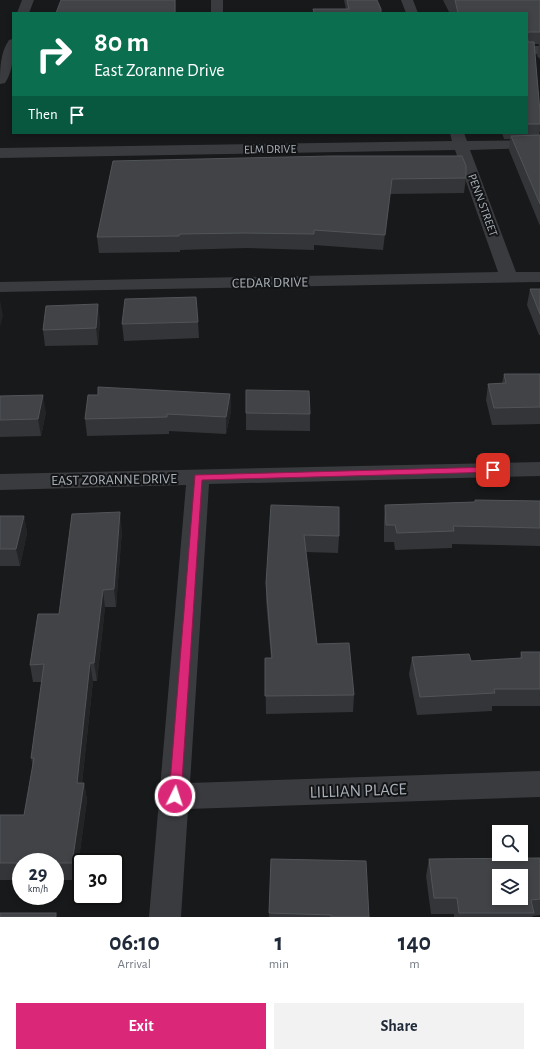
<!DOCTYPE html>
<html lang="en">
<head>
<meta charset="utf-8">
<style>
	:root { --surface:#fff; --page:#f2f2f3; --text:#1f2937; --muted:#747a83; --accent:#db2777 }
	body { margin:0; font-family:"Alegreya Sans",sans-serif; background:var(--page); color:var(--text); height:100vh; display:flex; flex-direction:column; font-size:15px; white-space:nowrap }
	* { box-sizing:border-box; margin:0 }
	p { font-size:13px; color:var(--muted) }
	.icon { flex:none; width:22px; height:22px; fill:none; stroke:currentColor; stroke-width:2; stroke-linecap:round; stroke-linejoin:round }
	.map { position:relative; height:917px; overflow:hidden }
	.sheet { display:flex; flex-direction:column; background:var(--surface); flex:1 }
	.sheet>* { flex:none }
	.top-card { position:absolute; left:12px; top:12px; width:516px; height:122px; border-radius:0px; box-shadow:0 2px 6px #0003; background:#0b6e4f; color:#fff; overflow:hidden }
	.fabs { position:absolute; left:492px; top:825px; display:grid; gap:8px }
	.fabs a { display:grid; place-items:center; width:36px; height:36px; border-radius:0px; background:var(--surface); box-shadow:0 2px 6px #0003; font-size:20px }
	.speed { position:absolute; left:12px; top:853px; display:flex; gap:8px; font-size:20px; font-weight:700; text-align:center }
	.speed>* { display:grid; place-content:center; width:52px; height:52px; border-radius:50%; background:var(--surface); box-shadow:0 2px 6px #0003; line-height:1 }
	.speed small { font-size:10px; font-weight:400 }
	.speed .limit { border:2px solid #111; border-radius:6px; background:#fff; color:#111 }
	.pin { position:absolute; display:grid; place-items:center; width:34px; height:34px; color:#fff; margin:-17px; border-radius:8px; box-shadow:0 2px 6px #0006 }
	.me { position:absolute; width:44px; margin:-22px; rotate:4deg; stroke-linejoin:round; filter:drop-shadow(0 0 3px #0008) }
	.turn { display:flex; align-items:center; gap:14px; height:84px; padding:0 16px; font-size:18px }
	.turn .icon { width:52px; height:52px; stroke-width:2.5 }
	.turn b { display:block; font-size:28px; line-height:34px }
	.then { display:flex; align-items:center; height:38px; padding:0 16px; background:#0003; gap:8px; font-size:15px }
	.eta { display:flex; justify-content:space-evenly; align-items:center; height:68px; text-align:center }
	.eta b { font-size:24px; font-weight:700; line-height:28px }
	.primary-button { display:flex; gap:8px; margin-top:auto; padding:8px 16px }
	.primary-button a { flex:1; height:46px; border-radius:0px; background:var(--accent); color:#fff; font-size:16px; font-weight:700; line-height:46px; text-align:center }
	.primary-button a+a { background:var(--page); color:var(--text) }
	.map>svg:first-child { display:block }
</style>
</head>
<body>
<div class="map">
<svg width="540" height="917" viewBox="0 0 540 917">
	<rect width="100%" height="100%" fill="#18191a"/>
	<g fill="none" stroke-linecap="round" stroke-linejoin="round">
		<g fill="#3a3b3f" fill-rule="evenodd">
			<polygon points="22,0 34,0 29,13 17,13"/>
			<rect x="211" y="0" width="12" height="13"/>
			<polygon points="401,0 413,0 418,13 406,13"/>
			<path d="M13,39C13,54 14,70 5,83L0,84C0,69 0,53 9,40Z"/>
			<rect x="527" y="46" width="13" height="8"/>
			<polygon points="450,133 464,133 467,141 540,140 540,148 470,150 516,272 540,272 540,282 0,292 0,282 498,272 455,150 0,158 0,148 452,141"/>
			<polygon points="540,462 540,476 209,484 190,783 540,771 540,797 188,809 181,917 149,917 186,485 0,490 0,474"/>
		</g>
	</g>
	<g fill="#343538">
		<polygon points="344,0 377,0 381,13 346,9"/>
		<polygon points="443,0 540,0 540,59 537,56 539,44 534,44 540,112 540,131 539,135 540,135 540,226 509,150 510,139 504,139 502,133 527,133 527,13 454,13 454,12 449,12"/>
		<polygon points="113,161 466,178 464,193 390,194 383,250 314,245 314,250 246,248 180,250 180,252 99,253 97,237"/>
		<polygon points="530,289 540,289 540,335 539,335 527,305"/>
		<polygon points="100,320 98,345 45,346 43,330"/>
		<polygon points="198,322 199,338 124,341 122,324"/>
		<polygon points="504,374 540,374 540,424 492,425 486,400 488,384 502,383"/>
		<polygon points="230,394 231,411 226,434 169,431 169,434 87,436 85,419"/>
		<polygon points="0,396 46,412 41,436 0,437"/>
		<polygon points="246,413 310,414 310,431 246,430"/>
		<polygon points="475,500 540,501 540,546 452,544 452,548 395,550 394,542 384,542 384,522 385,505 475,502"/>
		<polygon points="271,505 339,536 338,553 306,552 317,644 354,695 353,712 266,714 265,658 271,658 266,600 266,583"/>
		<polygon points="0,516 24,516 27,533 20,566 0,566"/>
		<polygon points="122,530 116,607 105,607 97,681 93,681 82,783 84,783 87,800 76,880 55,880 55,862 21,862 21,880 0,880 0,815 24,815 33,767 31,758 42,682 33,682 30,665"/>
		<polygon points="521,652 540,652 540,706 492,706 492,711 417,715 409,674 412,657 471,661 520,658"/>
		<polygon points="540,858 540,915 533,916 532,917 454,917 454,914 431,914 426,876 429,859"/>
		<polygon points="271,859 369,917 269,917"/>
	</g>
	<g fill="#232426">
		<rect x="175" y="0" width="1" height="13"/>
		<polygon points="0,300 3,316 0,327"/>
		<polygon points="98,304 100,320 98,345 96,328"/>
		<polygon points="230,394 231,411 226,434 226,417"/>
		<polygon points="43,395 46,412 41,436 38,419"/>
		<polygon points="120,512 122,530 116,607 114,589"/>
		<polygon points="24,516 27,533 20,566 16,549"/>
		<polygon points="103,590 105,607 97,681 94,663"/>
		<polygon points="90,663 93,681 80,800 77,783"/>
		<polygon points="84,783 87,800 76,880 72,863"/>
	</g>
	<g fill="#414346" stroke="#515458" fill-rule="evenodd">
		<polygon points="61,0 175,0 175,13 56,13"/>
		<polygon points="347,0 377,0 381,9 381,13 314,13 313,9 349,9"/>
		<polygon points="455,0 540,0 540,32 529,32 527,33 528,42 534,42 540,112 540,124 527,124 527,13 458,13"/>
		<polygon points="540,135 540,204 511,136"/>
		<polygon points="331,156 462,156 466,166 466,178 392,179 385,235 314,230 314,234 245,233 180,234 179,236 97,237 113,161"/>
		<polygon points="530,289 540,289 540,314"/>
		<polygon points="196,297 198,322 122,324 125,299"/>
		<polygon points="98,304 96,328 43,330 46,306"/>
		<polygon points="504,374 540,374 540,407 494,408 488,384 506,383"/>
		<polygon points="98,387 230,394 226,417 167,414 167,417 85,419 88,395 98,395"/>
		<polygon points="246,390 309,391 310,414 246,413"/>
		<polygon points="43,395 38,419 0,420 0,396"/>
		<polygon points="475,500 540,501 540,528 453,526 454,531 397,533 395,525 386,525 385,505 475,502"/>
		<polygon points="271,505 339,507 339,536 304,535 317,644 349,643 354,695 265,696 265,658 272,658 266,583"/>
		<polygon points="120,512 114,589 103,590 94,663 90,663 77,783 84,783 72,863 55,863 55,862 21,862 21,863 0,863 0,815 24,815 34,758 31,758 44,664 30,665 38,614 59,614 72,514"/>
		<polygon points="0,516 24,516 16,549 0,549"/>
		<polygon points="521,652 540,652 540,689 494,689 495,693 420,697 412,657 469,654 471,661 522,658"/>
		<path d="M540,858V899L531,900L534,913H459L457,898H434L429,859ZM499,876H521V898H499Z"/>
		<polygon points="271,859 366,861 369,917 331,917 331,915 269,913"/>
		<rect x="0" y="913" width="56" height="4"/>
	</g>
	<polygon fill="#db2777" stroke="#8e194d" points="493,467 498,470 497,472 202,480 181,796 179,800 175,801 171,800 169,796 195,475"/>
	<g text-anchor="middle" stroke-width="4" stroke-linejoin="round" paint-order="stroke">
		<g font-size="12" fill="#abb1ba" stroke="#131415">
			<text transform="translate(270 149) rotate(-1)" y="4">ELM DRIVE</text>
			<text transform="translate(483 205) rotate(70)" y="4">PENN STREET</text>
		</g>
		<g font-size="14" fill="#abb1ba" stroke="#131415">
			<text transform="translate(270 282) rotate(-1)" y="5">CEDAR DRIVE</text>
			<text transform="translate(114 479) rotate(-1)" y="5">EAST ZORANNE DRIVE</text>
		</g>
		<g font-size="17" fill="#abb1ba" stroke="#131415">
			<text transform="translate(358 790) rotate(-2)" y="6">LILLIAN PLACE</text>
		</g>
	</g>
</svg>
<div class="fabs">
<a><svg class="icon" aria-label="search" viewBox="0 0 24 24"><circle cx="10" cy="10" r="6"/><path d="M15 15l6 6"/></svg></a>
<a><svg class="icon" aria-label="layers" viewBox="0 0 24 24"><path d="M12 4l9 5-9 5-9-5zM3 14l9 5 9-5"/></svg></a>
</div>
<div class="speed"><div>29<small>km/h</small></div><div class="limit">30</div></div>
<div class="pin" style="left:493px;top:470px;background:#d93025"><svg class="icon" aria-label="arrive" viewBox="0 0 24 24"><path d="M6 21V4h12l-3 4 3 4H6"/></svg></div>
<svg class="me" style="left:175px;top:796px" viewBox="-20 -20 40 40"><circle r="17" fill="#db2777" stroke="#fff" stroke-width="3"/><path d="M0-11L8 9 0 5-8 9z" fill="#fff"/></svg>
<div class="top-card">
<div class="turn"><svg class="icon" aria-label="right" viewBox="0 0 24 24"><path d="M7 20v-9h11M14 6l5 5-5 5"/></svg><div><b>80 m</b>East Zoranne Drive</div></div>
<div class="then">Then<svg class="icon" aria-label="arrive" viewBox="0 0 24 24"><path d="M6 21V4h12l-3 4 3 4H6"/></svg></div>
</div>
</div>
<section class="sheet">
<div class="eta">
<div><b>06:10</b><p>Arrival</p></div>
<div><b>1</b><p>min</p></div>
<div><b>140</b><p>m</p></div>
</div>
<div class="primary-button"><a>Exit</a><a>Share</a></div>
</section>
</body>
</html>
